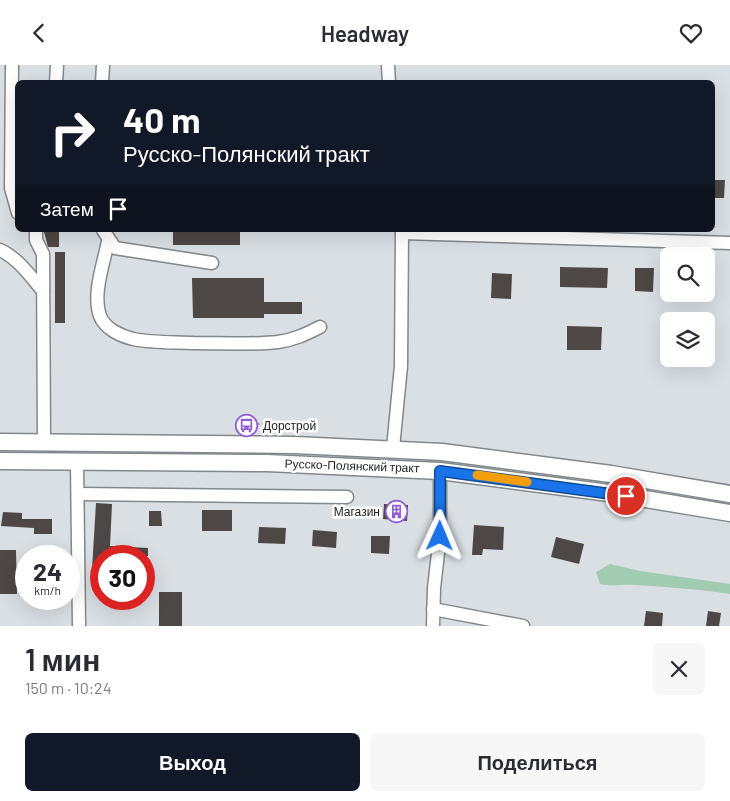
<!DOCTYPE html>
<html lang="ru">
<head>
<meta charset="utf-8">
<style>
	:root { --surface:#fff; --page:#f7f7f7; --text:#2b2b33; --muted:#7c7c81; --accent:#111827 }
	body { margin:0; font-family:Barlow,sans-serif; background:var(--page); color:var(--text); height:100vh; display:flex; flex-direction:column; font-size:19px; white-space:nowrap }
	* { box-sizing:border-box; margin:0 }
	p { font-size:16px; color:var(--muted) }
	.icon { flex:none; width:28px; height:28px; fill:none; stroke:currentColor; stroke-width:2; stroke-linecap:round; stroke-linejoin:round }
	.map { position:relative; height:561px; overflow:hidden }
	.side { display:flex; flex-direction:column; background:var(--surface); flex:1 }
	.side>* { flex:none }
	.guide { position:absolute; left:15px; top:15px; width:700px; height:152px; border-radius:8px; box-shadow:0 5px 20px #0002; background:#111827; color:#fff; overflow:hidden }
	.tools { position:absolute; left:660px; top:182px; display:grid; gap:10px }
	.tools a { display:grid; place-items:center; width:55px; height:55px; border-radius:8px; background:var(--surface); box-shadow:0 5px 20px #0002; font-size:25px }
	.speed { position:absolute; left:15px; top:480px; display:flex; gap:10px; font-size:25px; font-weight:700; text-align:center }
	.speed>* { display:grid; place-content:center; width:65px; height:65px; border-radius:50%; background:var(--surface); box-shadow:0 5px 20px #0002; line-height:1 }
	.speed small { font-size:12px; font-weight:400 }
	.speed .limit { border:8px solid #d22; background:#fff; color:#111 }
	.pin { position:absolute; display:grid; place-items:center; width:42px; height:42px; color:#fff; margin:-21px; border:2px solid #fff; border-radius:50%; box-shadow:0 1px 5px #0007 }
	.me { position:absolute; width:55px; margin:-28px; rotate:1deg; stroke-linejoin:round; filter:drop-shadow(0 0 4px #0008) }
	.turn { display:flex; align-items:center; gap:18px; height:105px; padding:0 25px; font-size:22px }
	.turn .icon { width:65px; height:65px; stroke-width:2.5 }
	.turn b { display:block; font-size:35px; line-height:42px }
	.then { display:flex; align-items:center; height:48px; padding:0 25px; background:#0003; gap:10px; font-size:19px }
	.round { display:grid; place-items:center; flex:none; width:52px; height:52px; border-radius:8px; background:var(--page) }
	.summary { display:flex; align-items:center; justify-content:space-between; height:85px; padding:0 25px }
	h1 { font-size:30px; font-weight:600; line-height:38px }
	.action { display:flex; gap:10px; margin-top:auto; padding:10px 25px }
	.action a { flex:1; height:58px; border-radius:8px; background:var(--accent); color:#fff; font-size:20px; font-weight:600; line-height:58px; text-align:center }
	.action a+a { background:var(--page); color:var(--text) }
	header { display:flex; justify-content:space-between; align-items:center; height:65px; padding:0 25px; background:var(--surface); font-size:22px; font-weight:600 }
	.map>svg:first-child { display:block }
</style>
</head>
<body>
<header><svg class="icon" aria-label="back" viewBox="0 0 24 24"><path d="M15 5l-7 7 7 7"/></svg>Headway<svg class="icon" aria-label="heart" viewBox="0 0 24 24"><path d="M12 20l-8-8c-3-5 5-10 8-4 3-6 11-1 8 4z"/></svg></header>
<div class="map">
<svg width="730" height="561" viewBox="0 0 730 561">
	<rect width="100%" height="100%" fill="#dadfe4"/>
	<path fill="#a1ccb2" d="M610,499L640,506L730,519V529C698,524 667,522 635,520C622,519 613,522 600,519L596,507Z"/>
	<g fill="#4d4745">
		<polygon points="712,115 725,115 724,133 712,133"/>
		<rect x="173" y="165" width="67" height="15"/>
		<polygon points="44,167 59,167 59,182 48,182"/>
		<rect x="55" y="187" width="10" height="71"/>
		<polygon points="560,202 608,203 607,223 560,222"/>
		<polygon points="635,203 654,203 653,227 635,226"/>
		<polygon points="492,208 512,209 511,234 491,233"/>
		<polygon points="192,213 264,213 264,237 302,237 302,249 264,249 264,253 193,253"/>
		<polygon points="567,261 602,262 601,285 567,285"/>
		<polygon points="96,438 112,439 110,481 148,483 148,491 101,491 101,521 91,521"/>
		<polygon points="384,439 408,440 407,456 383,454"/>
		<rect x="202" y="445" width="30" height="21"/>
		<polygon points="149,446 161,446 162,461 149,461"/>
		<polygon points="3,447 22,448 22,454 52,454 52,469 34,469 34,463 1,461"/>
		<polygon points="474,460 504,462 503,485 483,484 482,490 472,490"/>
		<polygon points="259,462 286,463 285,479 258,478"/>
		<polygon points="313,465 337,467 336,483 312,481"/>
		<polygon points="371,471 390,471 389,489 371,488"/>
		<polygon points="556,472 584,479 579,499 551,492"/>
		<polygon points="0,485 16,485 17,529 0,529"/>
		<rect x="159" y="527" width="23" height="34"/>
		<polygon points="646,546 663,548 662,561 644,561"/>
		<polygon points="708,546 721,548 719,561 706,561"/>
	</g>
	<g fill="none" stroke-linecap="round" stroke-linejoin="round">
		<defs>
			<g id="minor">
				<polyline points="12,0 11,123 18,148"/>
				<polyline points="388,0 389,18"/>
				<polyline points="56,18 57,0"/>
				<polyline points="102,18 103,0"/>
				<polyline points="36,165 36,175 43,189 44,377"/>
				<polyline points="103,165 115,183 212,198"/>
				<polyline points="402,168 730,178"/>
				<path d="M108,176C104,198 92,229 100,251C105,264 121,271 133,274C153,278 174,277 194,278C222,278 250,280 278,277C294,275 306,269 320,262"/>
				<path d="M0,185C18,193 31,212 43,226"/>
				<polyline points="393,383 401,301 402,165"/>
				<polyline points="77,397 79,561"/>
				<polyline points="78,429 347,432"/>
				<polyline points="433,544 523,561"/>
				<polyline points="433,561 434,523 440,471 440,406"/>
			</g>
			<g id="major">
				<polyline points="0,377 295,380 442,387 611,409 730,429"/>
				<polyline points="0,396 267,398 440,406 609,428 730,448"/>
			</g>
		</defs>
		<use href="#minor" stroke="#83888c" stroke-width="15"/>
		<use href="#major" stroke="#83888c" stroke-width="19"/>
		<polyline stroke="#999ca0" stroke-width="2" stroke-dasharray="2.5 2.5" stroke-linecap="butt" points="237,359 270,359 295,364"/>
		<use href="#minor" stroke="#fff" stroke-width="12"/>
		<use href="#major" stroke="#fff" stroke-width="16"/>
	</g>
	<g fill="none" stroke-linecap="round" stroke-linejoin="round">
		<defs>
			<polyline id="route" points="440,471 440,406 626,431"/>
		</defs>
		<use href="#route" stroke="#114b97" stroke-width="12"/>
		<use href="#route" stroke="#1a73e8" stroke-width="9"/>
		<polyline stroke="#f59e0b" stroke-width="9" points="477,410 527,417"/>
	</g>
	<defs>
		<symbol id="bus-ring" viewBox="-11 -11 22 22"><circle r="9.5" fill="#fff" stroke="#925ed7" stroke-width="1.5"/><path d="M-5-6H5V4H4V6H2V4H-2V6H-4V4H-5ZM-3.5-4V0h7V-4ZM-3.5 1.2v1.5H-2V1.2ZM2 1.2v1.5H3.5V1.2Z" fill="#925ed7"/></symbol>
		<symbol id="building-ring" viewBox="-11 -11 22 22"><circle r="9.5" fill="#fff" stroke="#925ed7" stroke-width="1.5"/><path d="M-4-6H4V6H1V3H-1V6H-4ZM-2.5-4.3h1.7v1.8h-1.7ZM.8-4.3h1.7v1.8H.8ZM-2.5-1h1.7V.8h-1.7ZM.8-1h1.7V.8H.8Z" fill="#925ed7"/></symbol>
	</defs>
	<g fill-rule="evenodd">
		<use href="#bus-ring" x="234" y="348" width="25" height="25"/>
		<use href="#building-ring" x="384" y="434" width="25" height="25"/>
	</g>
	<g text-anchor="middle" stroke-width="5" stroke-linejoin="round" paint-order="stroke">
		<g font-size="12" fill="#212325" stroke="#fff" text-anchor="start">
			<text x="263" y="365">Дорстрой</text>
			<text x="380" y="451" text-anchor="end">Магазин</text>
		</g>
		<g font-size="12" fill="#212325" stroke="#fff">
			<text transform="translate(352 401) rotate(2)" y="4">Русско-Полянский тракт</text>
		</g>
	</g>
</svg>
<div class="tools">
<a><svg class="icon" aria-label="search" viewBox="0 0 24 24"><circle cx="10" cy="10" r="6"/><path d="M15 15l6 6"/></svg></a>
<a><svg class="icon" aria-label="layers" viewBox="0 0 24 24"><path d="M12 4l9 5-9 5-9-5zM3 14l9 5 9-5"/></svg></a>
</div>
<div class="speed"><div>24<small>km/h</small></div><div class="limit">30</div></div>
<div class="pin" style="left:626px;top:431px;background:#d93025"><svg class="icon" aria-label="arrive" viewBox="0 0 24 24"><path d="M6 21V4h12l-3 4 3 4H6"/></svg></div>
<svg class="me" style="left:440px;top:471px" viewBox="-20 -20 40 40"><path d="M0-17L14 15 0 8-14 15z" fill="#1a73e8" stroke="#fff" stroke-width="4"/></svg>
<div class="guide">
<div class="turn"><svg class="icon" aria-label="right" viewBox="0 0 24 24"><path d="M7 20v-9h11M14 6l5 5-5 5"/></svg><div><b>40 m</b>Русско-Полянский тракт</div></div>
<div class="then">Затем<svg class="icon" aria-label="arrive" viewBox="0 0 24 24"><path d="M6 21V4h12l-3 4 3 4H6"/></svg></div>
</div>
</div>
<section class="side">
<div class="summary"><div><h1>1 мин</h1><p>150 m · 10:24</p></div><a class="round"><svg class="icon" aria-label="close" viewBox="0 0 24 24"><path d="M6 6l12 12M18 6L6 18"/></svg></a></div>
<div class="action"><a>Выход</a><a>Поделиться</a></div>
</section>
</body>
</html>
